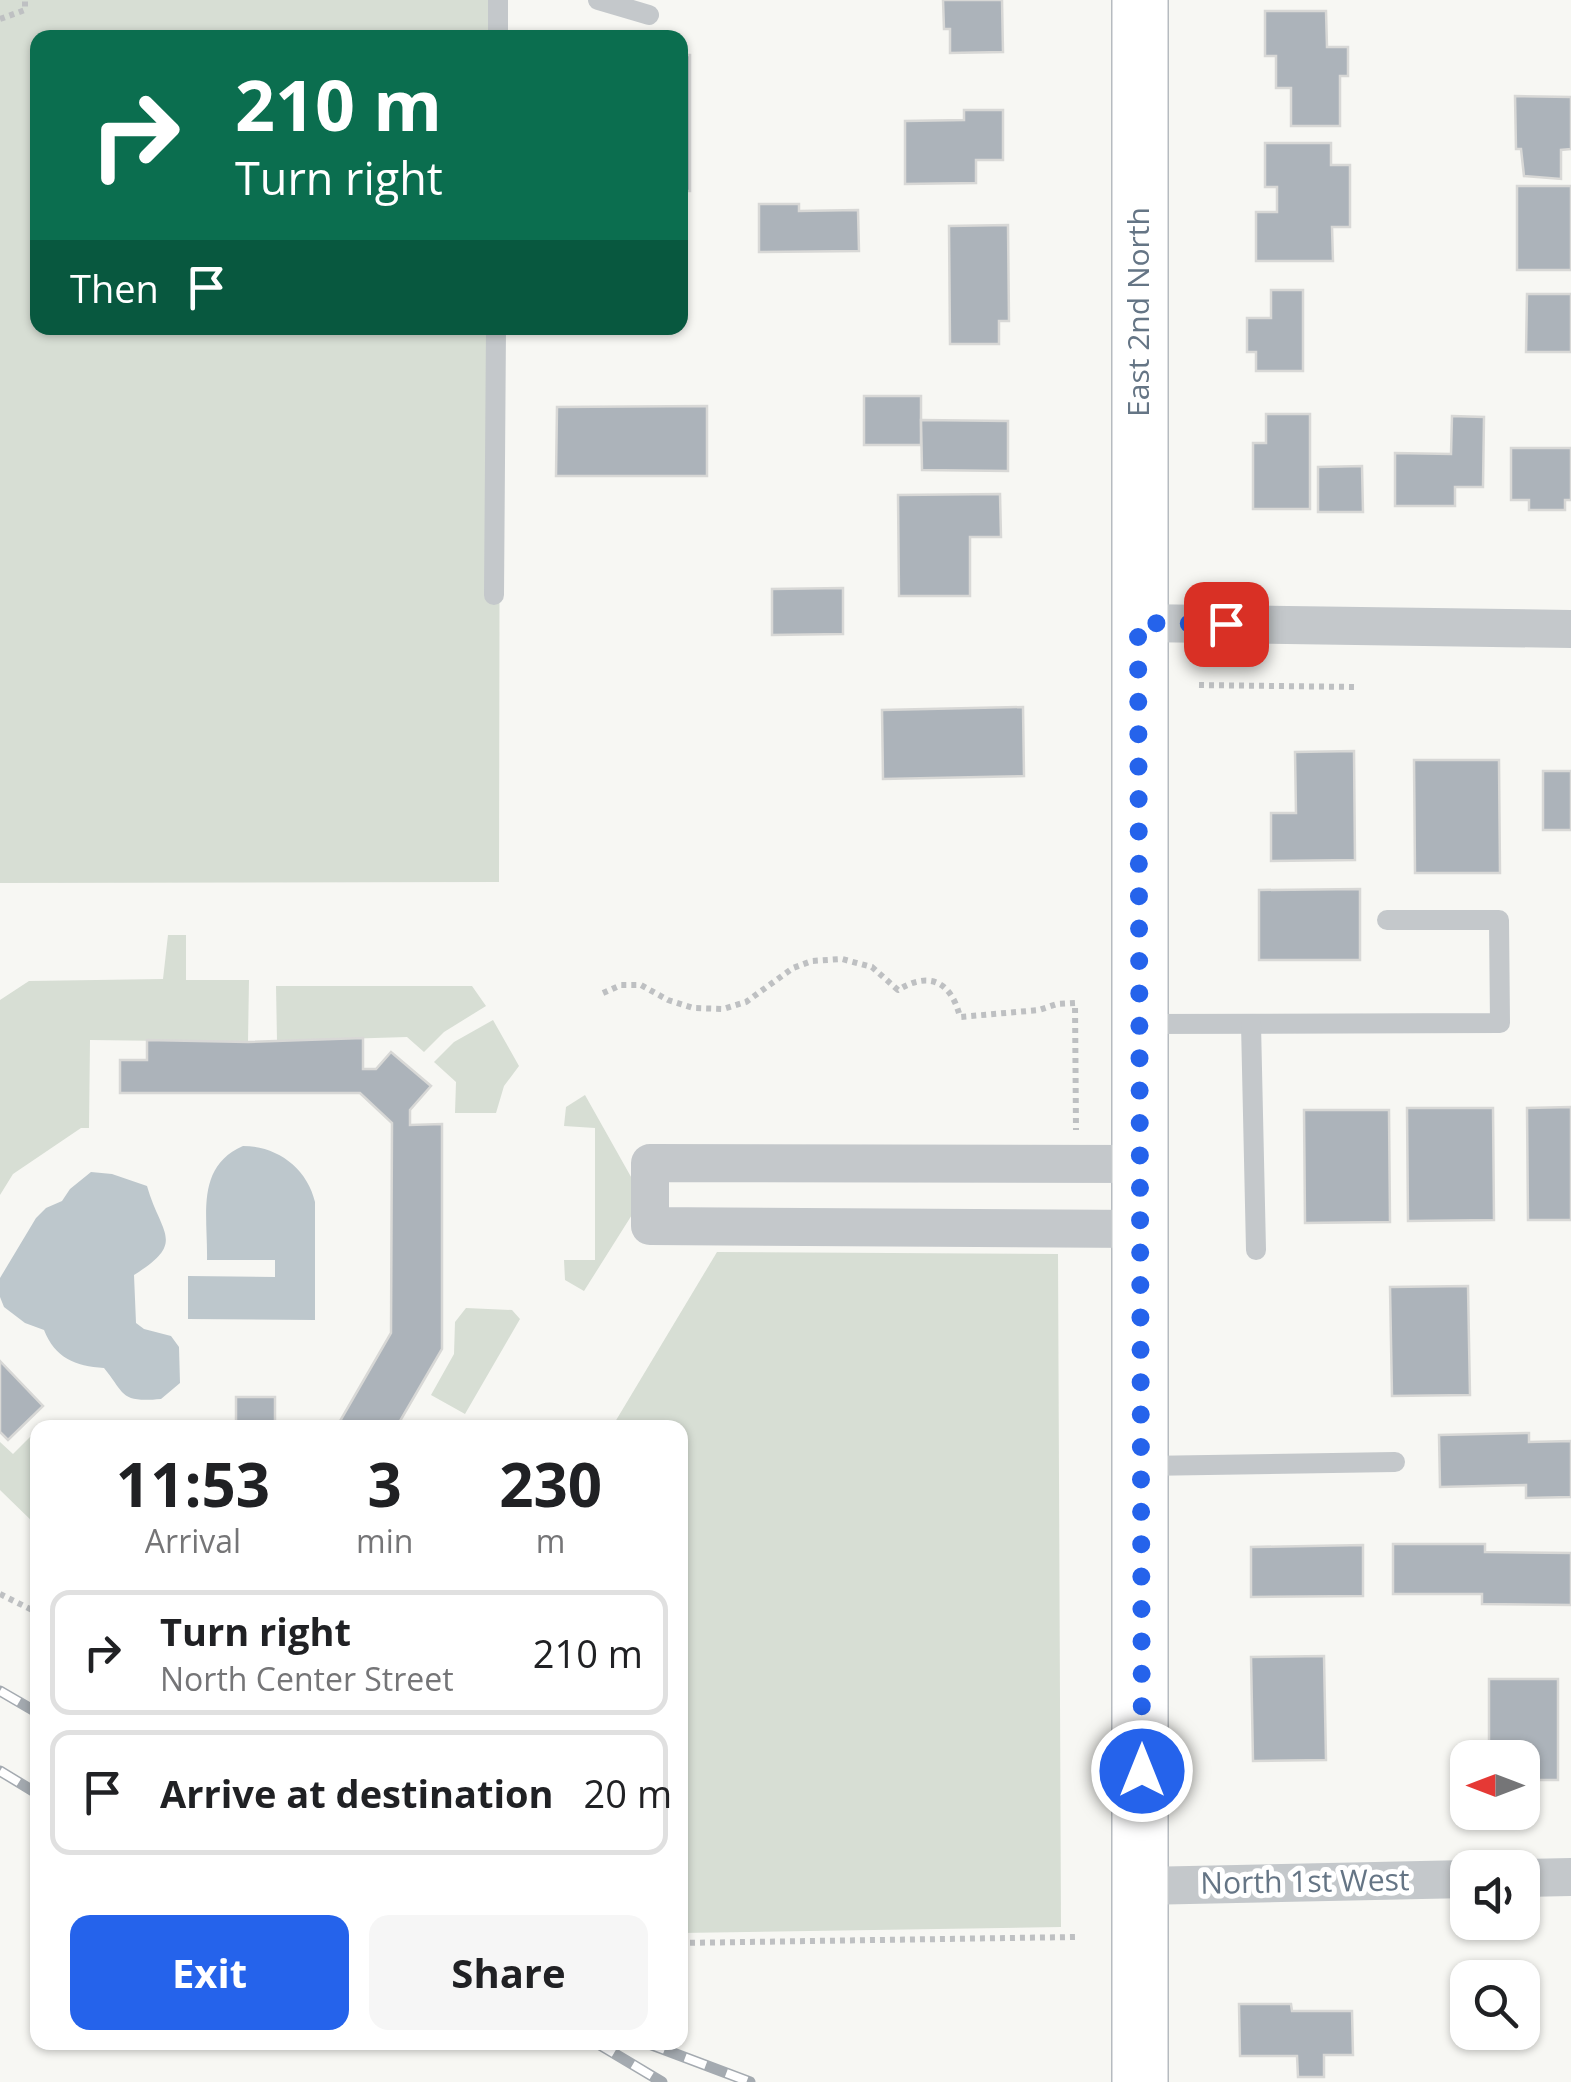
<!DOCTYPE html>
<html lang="en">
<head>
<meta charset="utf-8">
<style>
	:root { --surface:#fff; --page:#f6f6f6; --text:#202124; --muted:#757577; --line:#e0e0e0; --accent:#2563eb }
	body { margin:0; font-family:"Open Sans",sans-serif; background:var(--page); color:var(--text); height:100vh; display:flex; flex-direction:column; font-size:38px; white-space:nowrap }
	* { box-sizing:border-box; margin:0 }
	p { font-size:32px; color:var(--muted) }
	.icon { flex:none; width:55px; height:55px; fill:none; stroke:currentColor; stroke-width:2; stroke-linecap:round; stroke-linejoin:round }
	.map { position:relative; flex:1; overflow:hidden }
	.side { position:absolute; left:30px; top:1420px; width:658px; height:630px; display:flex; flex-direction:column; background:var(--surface); border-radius:20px; box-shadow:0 2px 8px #0004 }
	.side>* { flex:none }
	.banner { position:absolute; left:30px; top:30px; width:658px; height:305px; border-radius:20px; box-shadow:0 2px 8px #0004; background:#0b6e4f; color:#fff; overflow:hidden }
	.needle { width:65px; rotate:270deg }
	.tools { position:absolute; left:1450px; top:1740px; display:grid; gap:20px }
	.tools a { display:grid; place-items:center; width:90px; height:90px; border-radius:20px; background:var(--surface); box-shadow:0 2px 8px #0004; font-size:50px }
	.pin { position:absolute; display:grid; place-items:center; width:85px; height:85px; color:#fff; margin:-42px; border-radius:20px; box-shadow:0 5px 15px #0006 }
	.me { position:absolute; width:110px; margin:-55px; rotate:0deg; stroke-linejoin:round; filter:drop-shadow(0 0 8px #0008) }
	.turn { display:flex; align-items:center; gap:35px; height:210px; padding:0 40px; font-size:45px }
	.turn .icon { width:130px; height:130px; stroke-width:2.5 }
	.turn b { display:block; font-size:70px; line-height:85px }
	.then { display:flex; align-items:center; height:95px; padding:0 40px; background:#0003; gap:20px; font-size:38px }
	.eta { display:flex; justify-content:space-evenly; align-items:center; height:170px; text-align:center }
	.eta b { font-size:60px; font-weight:700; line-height:70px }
	.primary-button { display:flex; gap:20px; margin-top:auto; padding:20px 40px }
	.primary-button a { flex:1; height:115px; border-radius:20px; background:var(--accent); color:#fff; font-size:40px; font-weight:700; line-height:115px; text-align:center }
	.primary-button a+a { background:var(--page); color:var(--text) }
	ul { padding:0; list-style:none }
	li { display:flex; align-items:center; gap:30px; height:125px; margin:0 20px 15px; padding:0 20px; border:5px solid var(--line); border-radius:20px }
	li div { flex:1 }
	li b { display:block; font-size:38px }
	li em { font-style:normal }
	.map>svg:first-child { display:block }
</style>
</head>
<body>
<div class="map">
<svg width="1571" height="2082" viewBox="0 0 1571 2082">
	<rect width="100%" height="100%" fill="#f7f7f3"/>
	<g fill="#d7ded4">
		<polygon points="0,0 500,0 500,37 38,38 38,328 500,328 499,882 0,883"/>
		<polygon points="168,935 186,935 186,980 249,980 248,1042 90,1040 89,1128 81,1128 13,1174 0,1195 0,1000 29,981 163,979"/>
		<polygon points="276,986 472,986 486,1006 444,1032 424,1052 407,1037 277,1041"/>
		<polygon points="493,1020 519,1066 504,1086 496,1113 455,1113 456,1082 434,1062 454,1042"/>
		<polygon points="585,1095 635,1184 635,1210 584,1291 565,1280 564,1260 595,1260 595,1128 564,1126 566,1107"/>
		<polygon points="717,1252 1058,1254 1061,1927 680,1933 680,1428 612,1427"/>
		<polygon points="466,1308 512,1310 520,1319 465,1414 431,1395 454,1354 455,1322"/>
		<polygon points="37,1430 37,1526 0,1490 0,1442 13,1454"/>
	</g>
	<g fill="#bdc7cc">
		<path d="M243,1146C277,1146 307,1168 315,1202V1320L188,1319V1276L275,1277V1260H207C208,1216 195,1167 243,1146Z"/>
		<path d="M91,1172L112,1174L147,1186C161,1235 187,1242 134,1275L136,1323L144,1329L171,1336L179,1347L180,1383L161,1399C119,1403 125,1393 104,1368C75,1366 55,1358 44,1330L25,1323L4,1307L0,1297V1278L36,1218L46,1208L62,1201L70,1189Z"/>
	</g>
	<g fill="#acb3ba" stroke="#d8d8d6" stroke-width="2.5">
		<polygon points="943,0 1002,0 1003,52 950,53 950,29 944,29"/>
		<polygon points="1265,11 1326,11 1327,47 1348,47 1348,76 1340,76 1340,126 1291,126 1291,88 1276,88 1276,56 1265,56"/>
		<rect x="680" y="55" width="10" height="136"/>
		<polygon points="1515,96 1571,97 1571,149 1561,150 1561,179 1524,176 1521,149 1516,149"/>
		<polygon points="964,110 1003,110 1003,160 976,160 976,183 905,184 905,121 964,120"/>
		<polygon points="1265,143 1331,143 1331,165 1350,165 1350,227 1332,227 1333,261 1256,261 1256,212 1277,212 1277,187 1265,187"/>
		<rect x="1517" y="186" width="54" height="84"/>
		<polygon points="759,204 799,204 799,211 858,210 859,251 759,252"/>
		<polygon points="1008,225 1009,321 999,321 999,344 950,344 949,226"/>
		<polygon points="1271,290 1303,290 1303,371 1256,371 1256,352 1247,352 1247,318 1271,318"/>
		<polygon points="1527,294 1571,294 1571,352 1526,352"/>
		<rect x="864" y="396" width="57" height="49"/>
		<polygon points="707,406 707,476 556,476 557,407"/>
		<polygon points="1266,414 1310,414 1310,509 1253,509 1253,443 1266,443"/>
		<polygon points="1452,416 1484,417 1483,487 1455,487 1455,506 1395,506 1395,453 1451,454"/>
		<polygon points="921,420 1008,421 1008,471 922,470"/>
		<polygon points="1511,448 1571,448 1571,500 1565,500 1565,510 1529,510 1529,500 1511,500"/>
		<polygon points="1362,466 1363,512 1318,512 1318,467"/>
		<polygon points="1000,494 1001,537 970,537 970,596 899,596 898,495"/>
		<polygon points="843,588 843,634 772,635 772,589"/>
		<polygon points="1023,707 1024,776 883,779 882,710"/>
		<polygon points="1354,751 1355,860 1271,861 1271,813 1296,813 1295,752"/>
		<polygon points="1414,760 1499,760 1500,873 1415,873"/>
		<rect x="1543" y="771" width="28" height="59"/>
		<polygon points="1360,889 1360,960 1259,960 1259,890"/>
		<polygon points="363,1038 363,1069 376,1069 391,1052 431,1086 410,1110 410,1125 442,1124 442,1349 396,1428 336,1428 391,1333 392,1123 360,1093 120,1093 120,1060 147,1060 147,1040 248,1042"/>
		<polygon points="1571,1107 1571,1220 1528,1220 1527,1108"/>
		<polygon points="1407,1108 1493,1108 1494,1220 1408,1221"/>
		<polygon points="1304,1110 1389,1110 1390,1222 1305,1223"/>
		<polygon points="1468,1286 1470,1395 1392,1396 1390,1287"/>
		<polygon points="0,1361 43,1406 8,1440 0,1432"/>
		<rect x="236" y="1397" width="39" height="31"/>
		<polygon points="1529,1433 1529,1442 1571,1441 1571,1497 1526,1498 1526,1485 1440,1487 1439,1435"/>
		<polygon points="1393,1544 1485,1544 1485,1552 1571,1553 1571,1605 1482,1604 1482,1594 1393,1594"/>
		<polygon points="1363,1545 1363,1596 1251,1597 1251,1547"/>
		<polygon points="1324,1656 1326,1760 1253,1761 1251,1657"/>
		<polygon points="1489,1679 1558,1679 1558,1780 1522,1780 1522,1758 1489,1758"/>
		<polygon points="1239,2004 1291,2004 1292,2011 1352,2011 1353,2055 1324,2055 1324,2077 1298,2077 1297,2056 1240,2056"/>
	</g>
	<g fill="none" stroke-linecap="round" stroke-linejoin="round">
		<defs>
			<polyline id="secondary" points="1140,0 1140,2082"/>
		</defs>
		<use href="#secondary" stroke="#b6bbc0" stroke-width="58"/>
		<g stroke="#bec0c2" stroke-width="6" stroke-dasharray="5 5" stroke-linecap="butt">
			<polyline points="0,19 25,10 25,0"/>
			<polyline points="1199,685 1357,687"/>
			<path d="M603,993L621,985H641L668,1000L693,1008L723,1009L746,1002L793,968L812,961L842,959L872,967L898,990C929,971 951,981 960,1017L1039,1010L1057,1004L1075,1003L1076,1130"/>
			<polyline points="0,1594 38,1613"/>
			<polyline points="680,1943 1075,1937"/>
		</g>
		<g stroke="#c4c8cb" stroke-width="20">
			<polyline points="598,0 649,15"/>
			<polyline points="498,38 498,0"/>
			<polyline points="494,595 496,328"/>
			<polyline points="1142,1024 1500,1023 1499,920 1387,920"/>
			<polyline points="1251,1024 1256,1250"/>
			<polyline points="1144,1466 1395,1462"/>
		</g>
		<g stroke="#c4c8cb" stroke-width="38">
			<polyline points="1138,623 1571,629"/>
			<polyline points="1141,1164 650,1163 650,1226 1141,1229"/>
			<polyline points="1522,1878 1571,1877"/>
			<polyline points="1142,1886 1468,1879"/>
		</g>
		<use href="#secondary" stroke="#fff" stroke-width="55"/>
		<defs>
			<g id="rail">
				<polyline points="0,1691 38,1713"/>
				<polyline points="0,1771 38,1794"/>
				<polyline points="595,2042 662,2082"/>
				<polyline points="644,2042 750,2082"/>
			</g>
		</defs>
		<use href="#rail" stroke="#a4aab0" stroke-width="11"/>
		<use href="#rail" stroke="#fff" stroke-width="8" stroke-dasharray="22" stroke-linecap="butt"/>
	</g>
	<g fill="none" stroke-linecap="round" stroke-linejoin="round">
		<polyline stroke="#2563eb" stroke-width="18" stroke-dasharray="0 32.4" points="1142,1771 1138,623 1226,624"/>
	</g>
	<g text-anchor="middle" stroke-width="10" stroke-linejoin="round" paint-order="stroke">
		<g font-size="30" fill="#657585" stroke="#fff">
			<text transform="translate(1139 312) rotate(-90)" y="10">East 2nd North</text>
			<text transform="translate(1305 1882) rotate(-1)" y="10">North 1st West</text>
		</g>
	</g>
</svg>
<div class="tools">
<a><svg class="needle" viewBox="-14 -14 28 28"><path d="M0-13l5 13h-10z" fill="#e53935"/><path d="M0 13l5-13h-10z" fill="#757577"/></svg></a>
<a><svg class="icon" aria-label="sound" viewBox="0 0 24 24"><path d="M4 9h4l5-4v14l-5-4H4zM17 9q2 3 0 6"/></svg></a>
<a><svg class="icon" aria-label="search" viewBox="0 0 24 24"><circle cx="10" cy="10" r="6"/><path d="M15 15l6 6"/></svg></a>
</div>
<div class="pin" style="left:1226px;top:624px;background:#d93025"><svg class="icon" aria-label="arrive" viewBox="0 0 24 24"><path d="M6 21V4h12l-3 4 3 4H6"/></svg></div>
<svg class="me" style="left:1142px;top:1771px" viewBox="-20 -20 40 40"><circle r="17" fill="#2563eb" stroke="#fff" stroke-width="3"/><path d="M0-11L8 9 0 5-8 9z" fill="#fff"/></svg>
<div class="banner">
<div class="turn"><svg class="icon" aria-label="right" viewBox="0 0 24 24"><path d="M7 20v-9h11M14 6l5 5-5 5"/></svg><div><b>210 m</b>Turn right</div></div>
<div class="then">Then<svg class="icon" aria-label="arrive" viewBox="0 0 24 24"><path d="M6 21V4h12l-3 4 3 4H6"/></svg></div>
</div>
<section class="side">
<div class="eta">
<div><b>11:53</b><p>Arrival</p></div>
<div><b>3</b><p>min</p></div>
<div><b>230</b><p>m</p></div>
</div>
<ul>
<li><svg class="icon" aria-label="right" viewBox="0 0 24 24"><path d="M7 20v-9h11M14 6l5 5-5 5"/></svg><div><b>Turn right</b><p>North Center Street</p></div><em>210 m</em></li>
<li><svg class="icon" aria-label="arrive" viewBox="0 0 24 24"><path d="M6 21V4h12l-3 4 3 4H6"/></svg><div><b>Arrive at destination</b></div><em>20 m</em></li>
</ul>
<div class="primary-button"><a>Exit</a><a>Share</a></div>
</section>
</div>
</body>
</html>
